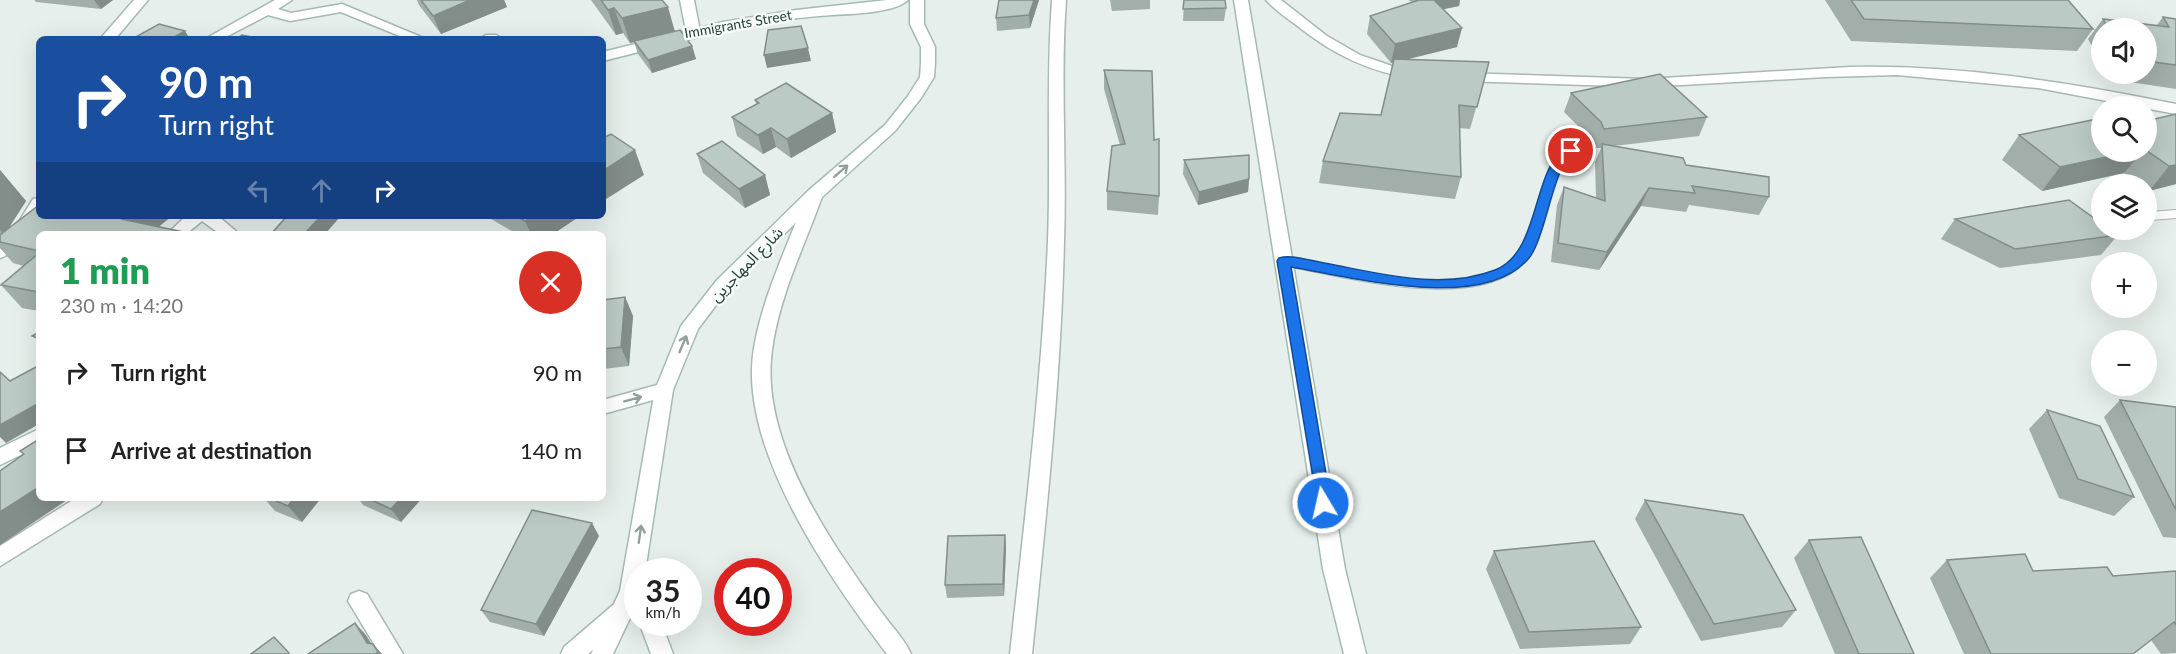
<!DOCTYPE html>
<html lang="en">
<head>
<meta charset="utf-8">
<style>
	:root { --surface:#fff; --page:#f6f6f6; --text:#222; --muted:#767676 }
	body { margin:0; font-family:Lato,"Noto Sans Arabic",sans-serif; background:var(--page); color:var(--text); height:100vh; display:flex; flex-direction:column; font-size:22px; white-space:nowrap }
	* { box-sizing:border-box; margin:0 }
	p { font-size:20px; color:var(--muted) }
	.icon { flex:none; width:33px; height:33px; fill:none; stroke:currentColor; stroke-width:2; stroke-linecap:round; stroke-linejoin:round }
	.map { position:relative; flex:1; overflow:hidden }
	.details { position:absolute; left:36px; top:231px; width:570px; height:270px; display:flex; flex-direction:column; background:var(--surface); border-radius:9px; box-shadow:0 6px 24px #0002 }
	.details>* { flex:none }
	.hud { position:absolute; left:36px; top:36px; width:570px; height:183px; border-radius:9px; box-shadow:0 6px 24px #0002; background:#1a4fa0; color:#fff; overflow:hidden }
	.controls { position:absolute; left:2091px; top:18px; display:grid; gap:12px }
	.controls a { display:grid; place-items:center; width:66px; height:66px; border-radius:50%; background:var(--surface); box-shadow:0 6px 24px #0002; font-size:30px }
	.speed { position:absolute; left:624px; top:558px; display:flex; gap:12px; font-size:30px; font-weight:700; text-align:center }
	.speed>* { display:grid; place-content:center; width:78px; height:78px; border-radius:50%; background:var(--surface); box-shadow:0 6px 24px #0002; line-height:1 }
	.speed small { font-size:15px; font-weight:400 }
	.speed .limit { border:9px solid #d22; background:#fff; color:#111 }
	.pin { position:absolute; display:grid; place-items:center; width:51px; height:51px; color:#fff; margin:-26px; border:3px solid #fff; border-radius:50%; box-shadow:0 2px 6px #0007 }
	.me { position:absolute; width:66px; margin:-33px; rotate:351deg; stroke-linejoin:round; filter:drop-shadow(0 0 4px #0008) }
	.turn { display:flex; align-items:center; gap:21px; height:126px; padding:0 24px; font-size:27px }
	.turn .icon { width:78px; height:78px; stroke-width:2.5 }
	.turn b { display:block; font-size:42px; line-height:51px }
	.lanes { display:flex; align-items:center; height:57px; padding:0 24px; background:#0003; justify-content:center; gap:30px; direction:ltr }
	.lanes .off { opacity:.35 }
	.round { display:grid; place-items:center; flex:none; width:63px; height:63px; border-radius:32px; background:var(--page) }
	.overview { display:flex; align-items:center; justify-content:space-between; height:102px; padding:0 24px }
	h1 { font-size:36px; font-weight:800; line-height:45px; color:#1e9e55 }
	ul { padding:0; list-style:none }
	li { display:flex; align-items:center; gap:18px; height:78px; padding:0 24px }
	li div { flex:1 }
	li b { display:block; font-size:22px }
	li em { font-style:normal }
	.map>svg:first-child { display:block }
</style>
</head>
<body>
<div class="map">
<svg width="2176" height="654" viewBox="0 0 2176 654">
	<rect width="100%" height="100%" fill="#e6efeb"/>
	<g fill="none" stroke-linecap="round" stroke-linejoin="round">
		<defs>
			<g id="lane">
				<polyline points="2150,216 2176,214"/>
				<path d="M1284,261C1340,273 1459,303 1510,269C1545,246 1536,170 1569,153C1575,149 1584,149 1591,148"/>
			</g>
			<g id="street">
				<polygon points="275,0 292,0 278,9 291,13 342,4 426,39 407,39 341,12 290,21 268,15 222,39 205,39"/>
				<polygon points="680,0 694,0 700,31 698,34 693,35 686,31"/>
				<path d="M1052,0H1066C1060,80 1067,161 1064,241C1061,379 1046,517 1032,654H1010C1025,517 1042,379 1048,241C1051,161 1046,80 1052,0Z"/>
				<path d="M1266,0H1281L1327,36L1360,55L1395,67L1421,72L1423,75L1416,79C1369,72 1332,54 1295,24C1285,17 1274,9 1266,0Z"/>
				<polygon points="486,35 496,35 503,39 479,39"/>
				<path d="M1850,67C1960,65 2068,82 2176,104V114L2038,88L1897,75L1826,77L1646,87L1461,81L1454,77L1461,73L1646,79Z"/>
				<path d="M815,189L823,194C805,245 779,296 772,350C762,420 803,496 840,553C855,575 869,596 885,617C894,629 905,640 911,654H887C830,579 737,447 754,348C763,295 788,245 807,194Z"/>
				<polygon points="186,216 218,216 239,234 220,234 202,221 186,234 167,234"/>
				<polygon points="664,383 671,385 673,390 671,395 603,414 603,400"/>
				<polygon points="76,498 103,498 100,504 0,566 0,546"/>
				<polygon points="359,591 367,594 403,654 380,654 348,601 351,594"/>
				<polygon points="621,602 629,605 632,612 629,619 588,654 561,654 564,647 613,605"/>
			</g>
			<g id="secondary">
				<polygon points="134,0 148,0 115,39 100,39"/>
				<path d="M887,0H908C895,13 850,14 832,15C750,20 681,42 603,61V52L723,22L796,10Z"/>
				<polygon points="910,0 924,0 924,24 935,47 935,63 934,77 921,98 895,131 821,198 729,288 698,329 673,390 645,572 638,572 638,601 613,654 591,654 620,591 655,390 681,326 717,280 809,190 885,125 908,96 920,77 921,63 921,47 910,24"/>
				<polygon points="1234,0 1248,0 1345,569 1366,654 1344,654 1323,569"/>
				<path d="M39,198C39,203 40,212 39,217C34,231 14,254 0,258V242L15,228L33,199Z"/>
				<polygon points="39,429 39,446 0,465 0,448"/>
				<polygon points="639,622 661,622 673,654 651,654"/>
			</g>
		</defs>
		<use href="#lane" stroke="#a8b8b2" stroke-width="10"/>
		<use href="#street" stroke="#a8b8b2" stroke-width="3"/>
		<use href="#secondary" stroke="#a4bbb3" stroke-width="3"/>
		<use href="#lane" stroke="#fff" stroke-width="8"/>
		<use href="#street" fill="#fff" fill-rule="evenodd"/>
		<use href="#secondary" fill="#fff" fill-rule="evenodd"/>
	</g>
	<g fill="#a1aea9">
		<polygon points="34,0 113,0 101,9 36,2"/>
		<polygon points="417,0 504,0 507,7 441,34 419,5"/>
		<polygon points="591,0 662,0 675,31 692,46 696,59 652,73 638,54 634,42 630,43 623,33 616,35"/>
		<polygon points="999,0 1039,0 1030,28 997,31 996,18"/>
		<polygon points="1110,0 1150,0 1150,9 1112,11"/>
		<polygon points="1184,0 1226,8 1224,21 1183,21"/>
		<polygon points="1408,0 1460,0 1459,6 1443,9 1457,47 1405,60 1489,62 1470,129 1459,128 1461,177 1455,199 1319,183 1323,161 1381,115 1393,62 1391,63 1367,34 1370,16 1412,2"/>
		<polygon points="1825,0 2068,0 2093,29 2077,51 1851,41"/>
		<polygon points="2163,17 2176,19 2176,89 2110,79 2107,74 2146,74 2146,28 2102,28 2102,64 2088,39 2103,19 2157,25"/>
		<polygon points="1104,70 1154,140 1159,196 1158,215 1107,210 1107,191 1120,145 1104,89"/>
		<polygon points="1571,93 1707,117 1699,136 1614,146 1686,165 1769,197 1759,215 1689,205 1686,212 1641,206 1599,270 1551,262 1557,205 1564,187 1596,198 1595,162 1601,148 1597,148 1594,142 1564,112"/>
		<polygon points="755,100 832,113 836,132 791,158 776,147 763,154 737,136 732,117 756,104"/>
		<polygon points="2176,114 2176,184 2149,191 2146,189 2146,184 2140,184 2124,173 2042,191 2002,160 2019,135 2102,152 2146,152 2146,121"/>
		<polygon points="697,154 765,175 770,195 745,208 703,173"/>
		<polygon points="1184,160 1249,179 1248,192 1198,205 1183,174"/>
		<polygon points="0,170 26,201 9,228 39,234 39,311 22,308 1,285 24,266 13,263 0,248"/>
		<polygon points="486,216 580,216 553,234 517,234"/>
		<polygon points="1955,219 2118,235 2101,255 2000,268 1941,239"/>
		<polygon points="625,297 633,316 629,366 603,369 603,300"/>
		<polygon points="2120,400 2176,407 2176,538 2163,537 2104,417"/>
		<polygon points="2047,410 2134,497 2114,516 2059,498 2029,429"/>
		<polygon points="264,498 321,498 302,522 275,511"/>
		<polygon points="358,498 422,498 401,522 363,505"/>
		<polygon points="1645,500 1796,610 1782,627 1701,641 1635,519"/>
		<polygon points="1005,535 1006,548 1004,596 947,598 945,585"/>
		<polygon points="599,536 544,636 490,622 481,610"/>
		<polygon points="1809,540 1914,654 1835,654 1794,558"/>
		<polygon points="1494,551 1641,627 1630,644 1520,649 1486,569"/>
		<polygon points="1947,560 2033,571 2113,576 2176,571 2176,653 2161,654 2151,640 2133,654 1964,654 1930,578"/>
	</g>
	<g fill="#838d89">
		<polygon points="94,0 113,0 101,9"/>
		<polygon points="470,0 504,0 507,7 441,34 433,16"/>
		<polygon points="1034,0 1039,0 1030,28 1029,15"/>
		<polygon points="1432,0 1460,0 1459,6 1430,12"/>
		<polygon points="668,7 675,32 630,43 622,18"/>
		<polygon points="614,8 623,33 616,35 608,10"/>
		<polygon points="1462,28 1457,47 1391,63 1395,44"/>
		<polygon points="185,31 190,39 171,39"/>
		<polygon points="692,46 696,59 652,73 648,60"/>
		<polygon points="808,48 811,61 767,68 764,55"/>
		<polygon points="832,113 836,132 791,158 787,139"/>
		<polygon points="771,128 776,147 763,154 758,135"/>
		<polygon points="635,150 644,175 603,201 603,171"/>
		<polygon points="2130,152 2142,152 2124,173 2042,191 2060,167"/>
		<polygon points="2176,165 2176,184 2149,191 2169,166"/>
		<polygon points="0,170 26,201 4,235 0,230"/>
		<polygon points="765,175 770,195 745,208 739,189"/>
		<polygon points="1249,179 1248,192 1198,205 1199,192"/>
		<polygon points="1649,188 1641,206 1599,270 1607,252"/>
		<polygon points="126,216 172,216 150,234 122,219"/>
		<polygon points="321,216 341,216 325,234 304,234"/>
		<polygon points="532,216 580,216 553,234 531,234 525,221"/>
		<polygon points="625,297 633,316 629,366 621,347"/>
		<polygon points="39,403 39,424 6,443 0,437 0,425"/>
		<polygon points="39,487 39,498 70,498 0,545 0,512"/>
		<polygon points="294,498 321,498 302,522 288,506"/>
		<polygon points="401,498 422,498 401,522 391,509"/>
		<polygon points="592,523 599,536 544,636 536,624"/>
		<polygon points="1005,535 1006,548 1004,596 1003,584"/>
		<polygon points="355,623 366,635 377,653 373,644 382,654 375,654 367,643"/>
	</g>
	<g fill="#bbcac4" stroke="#838d89" stroke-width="1.5">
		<polygon points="421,0 470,0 433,16"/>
		<polygon points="601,0 662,0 668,7 622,18 614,8 608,10"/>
		<polygon points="999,0 1034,0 1029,15 996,18"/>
		<polygon points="1184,0 1225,0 1226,8 1183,9"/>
		<polygon points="1419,0 1434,0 1462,28 1395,44 1370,16"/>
		<polygon points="1851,0 2068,0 2093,29 1864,19"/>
		<polygon points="2163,17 2176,19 2176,65 2146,61 2146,28 2108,28 2103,19 2169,27"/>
		<polygon points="159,24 185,31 171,39 132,39"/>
		<polygon points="801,26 808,48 764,55 768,30"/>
		<polygon points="680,30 692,46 648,60 634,41"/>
		<polygon points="242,35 263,39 236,39"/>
		<polygon points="1394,59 1489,62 1477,107 1459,105 1461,177 1323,161 1340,113 1381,115"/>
		<polygon points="1104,70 1152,71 1154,140 1159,139 1159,196 1107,191 1112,146 1125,144"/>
		<polygon points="1660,74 1707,117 1604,129 1601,122 1571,93"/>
		<polygon points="786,83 832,113 787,139 771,128 758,135 732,117 759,103 755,100"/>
		<polygon points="2176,114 2176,165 2169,166 2146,150 2146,121"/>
		<polygon points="2102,118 2102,152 2130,152 2060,167 2019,135"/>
		<polygon points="611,134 635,150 603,171 603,138"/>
		<polygon points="722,141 765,175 739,189 697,154"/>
		<polygon points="1602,144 1683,158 1686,165 1769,177 1769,197 1692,186 1695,193 1649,188 1607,252 1558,243 1564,187 1605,201"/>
		<polygon points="1249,155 1249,179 1199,192 1184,160"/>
		<polygon points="2069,200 2102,224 2102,230 2110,230 2118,235 2015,249 1955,219"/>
		<polygon points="39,205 39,216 126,216 122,219 193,234 39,234 39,251 0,242 0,235"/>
		<polygon points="287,216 321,216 304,234 271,234"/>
		<polygon points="516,216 532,216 525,221"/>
		<polygon points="39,253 39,292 1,285"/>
		<polygon points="625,297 621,347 603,349 603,300"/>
		<polygon points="39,332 39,339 32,336"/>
		<polygon points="36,367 39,371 39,403 0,425 0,372 10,381"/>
		<polygon points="2120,400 2176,407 2176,510"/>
		<polygon points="2047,410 2100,426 2134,497 2078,479"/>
		<polygon points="39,439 39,487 0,512 0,471 24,454 20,451"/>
		<polygon points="269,498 294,498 288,506"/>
		<polygon points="367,498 401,498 391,509"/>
		<polygon points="1645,500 1743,515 1796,610 1714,624"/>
		<polygon points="532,510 592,523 536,624 481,610"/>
		<polygon points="1005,535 1003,584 945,585 948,536"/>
		<polygon points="1861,537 1914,654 1859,654 1809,540"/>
		<polygon points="1594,541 1641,627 1529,632 1494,551"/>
		<polygon points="2025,554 2033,571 2107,567 2113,576 2176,571 2176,625 2174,622 2133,654 1991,654 1947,560"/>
		<polygon points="355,623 367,643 373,644 378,652 375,654 308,654"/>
		<polygon points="274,637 289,653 288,654 251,654"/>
	</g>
	<defs><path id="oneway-shaft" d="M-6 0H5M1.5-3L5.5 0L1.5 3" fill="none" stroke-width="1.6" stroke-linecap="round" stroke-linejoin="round" transform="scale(1.5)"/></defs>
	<g stroke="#92a09c">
		<use href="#oneway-shaft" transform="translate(841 171) rotate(-41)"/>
		<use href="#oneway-shaft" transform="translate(683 344) rotate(-67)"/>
		<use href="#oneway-shaft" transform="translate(633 399) rotate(-15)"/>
		<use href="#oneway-shaft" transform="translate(640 534) rotate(-82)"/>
	</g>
	<path fill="#1a73e8" stroke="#114b97" stroke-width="1.5" d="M1571,147L1577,151C1573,157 1565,161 1562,168C1551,189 1542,243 1529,258C1483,313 1352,277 1291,267L1331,503L1329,508H1318L1277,261L1279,258C1292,254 1311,261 1324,263C1379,273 1441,291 1495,270C1543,252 1531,159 1571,147Z"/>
	<g text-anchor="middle" stroke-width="5" stroke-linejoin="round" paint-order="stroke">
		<g font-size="14" fill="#24423a" stroke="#f7fbf9">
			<text transform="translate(738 24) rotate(-10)" y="5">Immigrants Street</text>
		</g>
		<g font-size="16" fill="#24423a" stroke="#f7fbf9">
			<text transform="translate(746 264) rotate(-46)" y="6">شارع المهاجرين</text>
		</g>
	</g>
</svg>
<div class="controls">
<a><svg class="icon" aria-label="sound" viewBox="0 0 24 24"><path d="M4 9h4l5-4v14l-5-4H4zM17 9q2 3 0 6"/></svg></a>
<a><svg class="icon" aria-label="search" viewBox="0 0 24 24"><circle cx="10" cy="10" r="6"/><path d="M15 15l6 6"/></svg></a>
<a><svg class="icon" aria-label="layers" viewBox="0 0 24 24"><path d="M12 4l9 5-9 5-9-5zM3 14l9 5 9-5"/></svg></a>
<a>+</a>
<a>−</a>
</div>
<div class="speed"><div>35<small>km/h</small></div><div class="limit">40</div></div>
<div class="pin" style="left:1571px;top:151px;background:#d93025"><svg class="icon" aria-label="arrive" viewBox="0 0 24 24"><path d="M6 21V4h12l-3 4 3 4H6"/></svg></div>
<svg class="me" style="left:1323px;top:503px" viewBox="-20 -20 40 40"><circle r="17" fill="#1a73e8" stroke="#fff" stroke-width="3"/><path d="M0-11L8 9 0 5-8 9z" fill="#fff"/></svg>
<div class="hud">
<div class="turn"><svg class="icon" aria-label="right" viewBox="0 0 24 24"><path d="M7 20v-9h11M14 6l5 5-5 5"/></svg><div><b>90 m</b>Turn right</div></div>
<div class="lanes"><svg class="icon off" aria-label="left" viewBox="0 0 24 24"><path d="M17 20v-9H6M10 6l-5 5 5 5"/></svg><svg class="icon off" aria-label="ahead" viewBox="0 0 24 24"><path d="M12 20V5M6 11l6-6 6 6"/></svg><svg class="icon" aria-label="right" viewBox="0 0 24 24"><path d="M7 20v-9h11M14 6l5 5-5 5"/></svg></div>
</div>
<section class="details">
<div class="overview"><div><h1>1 min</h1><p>230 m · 14:20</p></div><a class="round" style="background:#d93025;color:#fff"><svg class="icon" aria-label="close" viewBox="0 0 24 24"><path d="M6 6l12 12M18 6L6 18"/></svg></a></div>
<ul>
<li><svg class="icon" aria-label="right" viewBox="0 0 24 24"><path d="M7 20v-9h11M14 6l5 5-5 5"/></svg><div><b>Turn right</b></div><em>90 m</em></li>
<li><svg class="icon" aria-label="arrive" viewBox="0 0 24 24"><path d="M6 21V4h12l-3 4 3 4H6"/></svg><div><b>Arrive at destination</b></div><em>140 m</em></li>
</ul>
</section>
</div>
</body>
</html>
